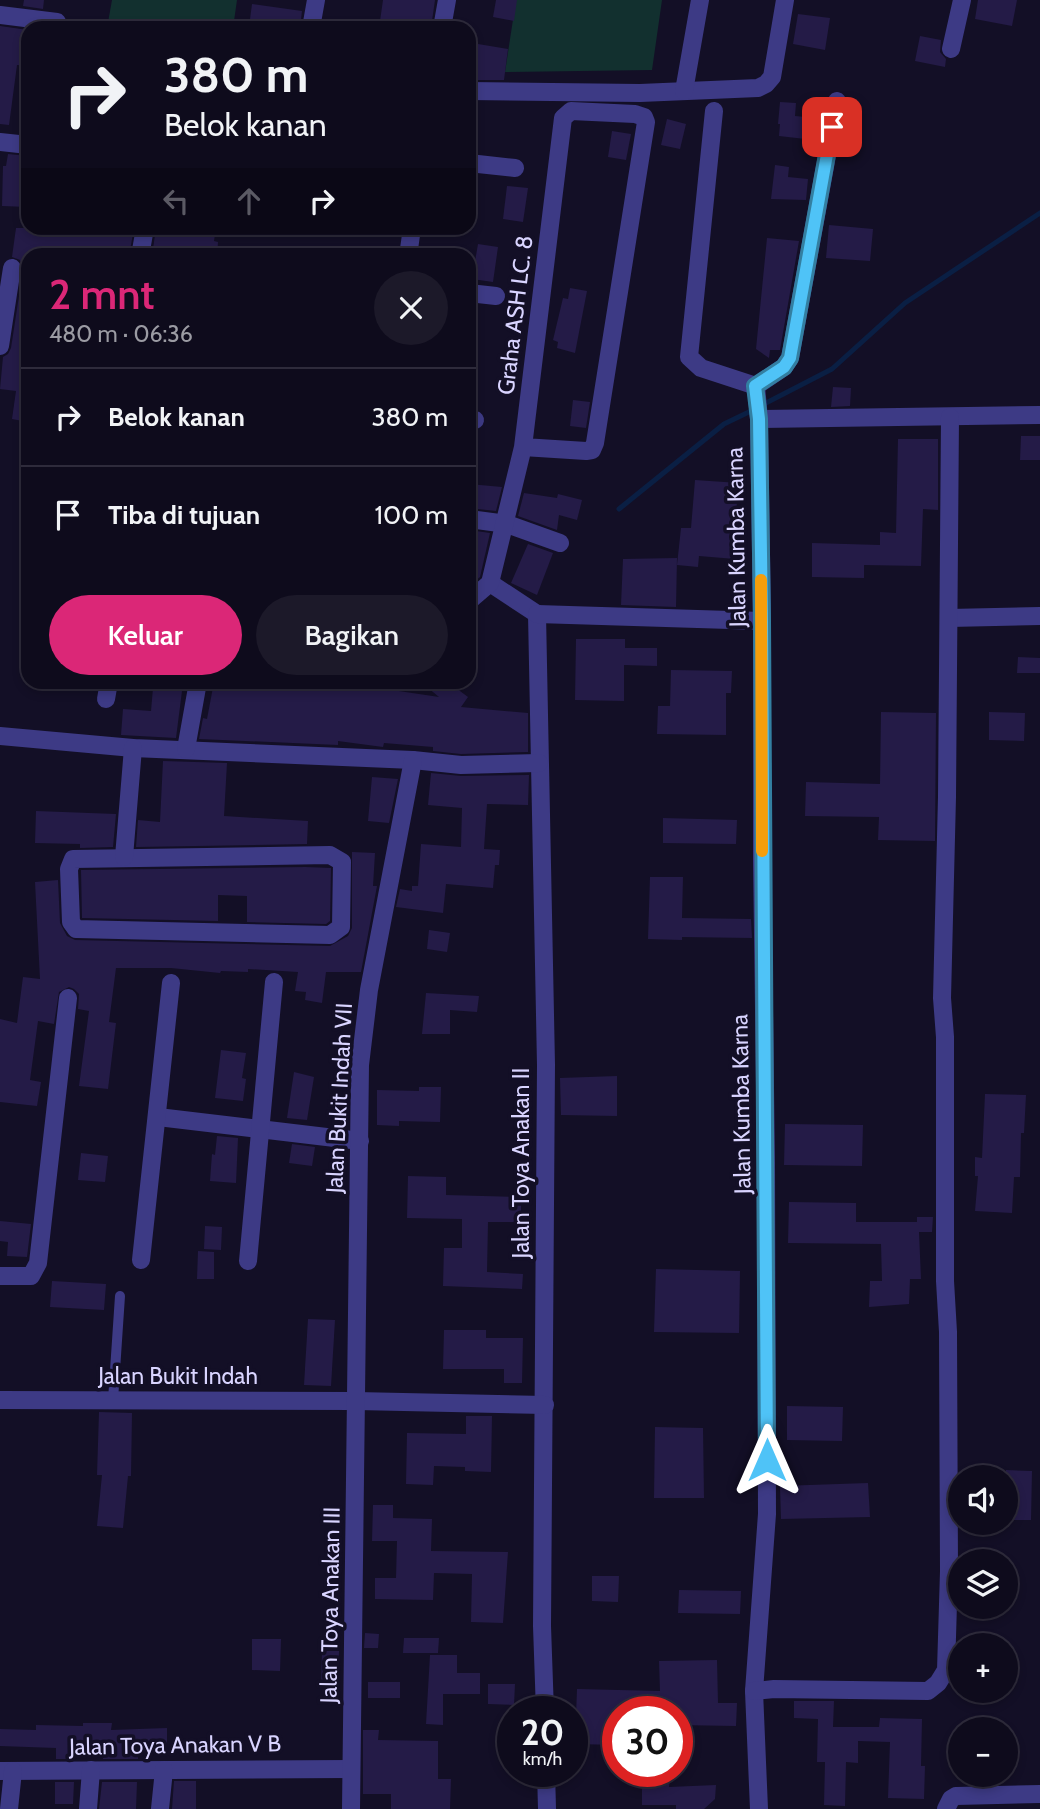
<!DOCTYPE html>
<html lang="id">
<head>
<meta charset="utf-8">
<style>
	:root { --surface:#0e0b1c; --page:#1c1929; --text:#f1f3f6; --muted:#9b9ba3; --line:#2e2b3b; --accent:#db2777 }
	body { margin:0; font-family:Cabin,sans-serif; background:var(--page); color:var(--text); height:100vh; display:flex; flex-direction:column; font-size:26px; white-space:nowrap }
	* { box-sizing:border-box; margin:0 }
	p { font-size:23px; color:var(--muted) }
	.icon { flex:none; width:38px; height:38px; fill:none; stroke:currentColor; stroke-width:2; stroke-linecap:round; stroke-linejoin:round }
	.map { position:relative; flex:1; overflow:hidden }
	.side { position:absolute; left:21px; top:248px; width:455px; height:441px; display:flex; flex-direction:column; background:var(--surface); border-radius:21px; box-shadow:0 4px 10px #0003,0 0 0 2px var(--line) }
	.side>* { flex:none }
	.hud { position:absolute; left:21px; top:21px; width:455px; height:214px; border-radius:21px; box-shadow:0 4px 10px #0003,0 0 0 2px var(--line); background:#0e0b1c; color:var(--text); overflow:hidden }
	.tools { position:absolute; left:948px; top:1465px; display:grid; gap:14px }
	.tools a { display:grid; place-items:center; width:70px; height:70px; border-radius:50%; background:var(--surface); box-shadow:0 4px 10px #0003,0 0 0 2px var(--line); font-size:35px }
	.speed { position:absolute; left:497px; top:1696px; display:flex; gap:14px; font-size:35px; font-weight:700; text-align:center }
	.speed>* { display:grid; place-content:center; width:91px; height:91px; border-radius:50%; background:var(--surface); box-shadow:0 4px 10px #0003,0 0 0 2px var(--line); line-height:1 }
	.speed small { font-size:18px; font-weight:400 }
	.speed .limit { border:10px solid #d22; background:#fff; color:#111 }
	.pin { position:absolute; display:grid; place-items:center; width:60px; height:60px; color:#fff; margin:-30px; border-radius:14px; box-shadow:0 4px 10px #0006 }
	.me { position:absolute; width:77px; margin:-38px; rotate:0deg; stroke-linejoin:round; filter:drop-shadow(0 0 5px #0008) }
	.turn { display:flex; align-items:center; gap:24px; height:147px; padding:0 28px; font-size:32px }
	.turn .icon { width:91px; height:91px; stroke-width:2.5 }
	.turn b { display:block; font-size:49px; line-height:60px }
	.lanes { display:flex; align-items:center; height:66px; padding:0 28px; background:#0003; justify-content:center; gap:35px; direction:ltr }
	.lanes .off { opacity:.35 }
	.round { display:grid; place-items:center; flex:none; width:74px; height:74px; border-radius:37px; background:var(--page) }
	.head { display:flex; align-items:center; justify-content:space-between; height:119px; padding:0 28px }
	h1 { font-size:42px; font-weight:600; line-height:52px; color:var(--accent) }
	.action { display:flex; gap:14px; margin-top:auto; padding:14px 28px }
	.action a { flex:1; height:80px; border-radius:42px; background:var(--accent); color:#fff; font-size:28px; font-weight:600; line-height:80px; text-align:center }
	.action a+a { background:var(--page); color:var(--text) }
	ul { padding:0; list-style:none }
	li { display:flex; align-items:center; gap:21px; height:98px; padding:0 28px; border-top:2px solid var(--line) }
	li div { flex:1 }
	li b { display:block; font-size:26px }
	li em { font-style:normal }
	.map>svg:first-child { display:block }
</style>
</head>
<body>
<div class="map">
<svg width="1040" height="1809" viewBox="0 0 1040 1809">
	<rect width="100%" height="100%" fill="#130f26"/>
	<g fill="#12302f">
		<polygon points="112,0 237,0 233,28 107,28"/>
		<polygon points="516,0 662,0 652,70 505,72"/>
	</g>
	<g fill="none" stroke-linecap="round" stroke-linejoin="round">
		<g stroke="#0a1f44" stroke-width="5">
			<polyline points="762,405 832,369 905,303 1040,213"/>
			<polyline points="619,509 724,424 753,410"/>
		</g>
	</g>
	<g fill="#241b47">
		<polygon points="24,0 44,0 43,9 23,6"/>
		<polygon points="383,0 435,0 431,28 379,28"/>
		<polygon points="496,0 517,0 514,21 493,17"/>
		<polygon points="978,0 1017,0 1012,26 975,19"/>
		<polygon points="252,4 302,11 300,28 249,27"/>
		<polygon points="798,14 830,18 825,50 793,44"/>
		<polygon points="0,26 28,30 28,66 17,65 9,125 0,124"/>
		<polygon points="920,36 941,40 940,52 946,59 945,67 915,61"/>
		<polygon points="478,44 508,49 504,80 472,80"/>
		<polygon points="780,102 796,103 795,116 816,118 814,140 779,136 780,124 778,124"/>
		<polygon points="667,119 686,124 680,149 661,145"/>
		<polygon points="612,131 631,134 626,160 608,157"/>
		<polygon points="8,154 28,156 28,207 2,206 3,166 6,166"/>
		<polygon points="775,165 789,167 788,177 808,179 806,200 771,199"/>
		<polygon points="507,186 528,188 523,222 503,219"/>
		<polygon points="829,225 873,229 870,261 826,258"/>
		<polygon points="16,228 36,228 74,234 75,229 105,233 106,228 134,228 129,256 49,256 32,253 32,256 28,256 28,422 12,419 16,391 0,389 3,357 8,354 11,348 23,270 20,260 12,257"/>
		<polygon points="156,228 216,228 214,241 218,242 217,256 152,256"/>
		<polygon points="767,238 799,241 780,350 770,350 769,358 756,349"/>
		<polygon points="478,244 498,247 493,282 472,279"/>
		<polygon points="570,288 587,291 575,353 557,348 558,342 553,340 563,298 568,299"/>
		<polygon points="833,387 851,388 850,406 831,407"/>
		<polygon points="573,400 590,402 586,428 570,426"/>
		<polygon points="1021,436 1040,436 1040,460 1020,460"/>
		<polygon points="898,439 938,439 938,510 923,509 921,566 864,565 864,578 812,577 812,543 880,545 880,532 896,533"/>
		<polygon points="695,480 739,483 734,532 738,533 735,559 699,556 698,567 677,565 681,528 691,528"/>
		<polygon points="469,484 502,487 496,511 469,508"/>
		<polygon points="524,493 557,498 558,494 582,500 577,520 559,515 557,530 518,516"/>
		<polygon points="469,530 490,533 480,577 469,586"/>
		<polygon points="528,544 553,553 537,595 511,583"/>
		<polygon points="677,558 676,607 621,605 623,559"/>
		<polygon points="576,639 625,639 625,648 657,648 657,666 624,665 624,701 575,700"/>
		<polygon points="1018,657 1040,658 1040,673 1017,673"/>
		<polygon points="671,670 732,671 731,693 726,693 726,735 657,734 658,706 670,706"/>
		<polygon points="214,682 308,682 372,687 439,697 421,682 448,682 468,697 461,707 528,713 528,752 461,754 433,751 433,747 384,743 383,747 338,741 338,745 199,739 203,718 207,719"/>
		<polygon points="153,688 182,691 176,738 121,735 123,709 151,711"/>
		<polygon points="881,712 936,713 935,841 878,840 879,817 805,816 806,782 880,784"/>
		<polygon points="989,712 1025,713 1024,741 989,740"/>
		<polygon points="163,761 227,763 224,816 308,821 307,844 136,847 138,820 160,822"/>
		<polygon points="431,773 461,776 529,775 528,805 487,804 484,849 500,850 499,865 495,865 493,888 446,884 443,913 396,907 400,889 412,891 412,886 418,886 421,844 461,847 462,808 428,805"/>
		<polygon points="372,777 398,779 389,823 368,821"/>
		<polygon points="36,811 116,814 113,847 80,848 80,844 35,843"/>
		<polygon points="663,818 737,820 736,844 663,843"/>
		<polygon points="352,852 375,853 373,886 377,886 361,972 326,972 322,1003 305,1000 306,992 295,991 298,972 248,969 248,972 221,971 220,973 171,968 116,968 109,1022 116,1023 108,1089 79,1086 89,1011 78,1009 79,994 74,989 69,987 59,992 54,1024 38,1021 30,1080 41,1082 37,1106 0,1102 0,1019 17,1023 23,977 40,979 35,882 58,880 60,923 67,936 75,940 330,946 348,936 352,928"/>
		<polygon points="305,867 331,868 330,921 326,924 247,922 247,896 218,895 218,921 82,918 81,870"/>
		<polygon points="650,877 683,877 682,918 751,919 752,938 682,937 682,940 648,939"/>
		<polygon points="429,930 450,933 447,952 427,949"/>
		<polygon points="426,993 479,996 477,1012 450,1010 450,1034 422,1034"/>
		<polygon points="221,1050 246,1053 242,1078 246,1079 243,1101 215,1098"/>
		<polygon points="294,1072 314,1077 307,1120 287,1118"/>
		<polygon points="617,1076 617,1116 561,1115 560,1078"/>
		<polygon points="419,1087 441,1087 440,1122 399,1121 399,1126 377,1125 377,1090 419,1091"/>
		<polygon points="985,1094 1026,1095 1024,1133 1021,1133 1020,1177 1014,1177 1012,1213 975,1211 978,1176 975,1176 975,1157 982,1158"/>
		<polygon points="785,1124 863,1125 862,1166 784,1165"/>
		<polygon points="217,1136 238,1138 236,1183 210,1181 212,1154 215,1155"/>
		<polygon points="292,1144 315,1147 312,1166 289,1163"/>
		<polygon points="81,1153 108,1156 105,1182 78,1180"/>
		<polygon points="408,1176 446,1177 446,1195 521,1197 521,1222 488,1222 487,1272 523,1274 522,1289 443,1286 444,1248 462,1248 462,1219 407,1218"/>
		<polygon points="789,1202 856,1203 856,1222 917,1222 917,1217 933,1217 932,1232 919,1232 921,1279 910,1279 909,1304 869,1307 870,1281 882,1281 881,1244 788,1243"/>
		<polygon points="0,1221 31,1224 27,1257 7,1256 8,1242 0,1241"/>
		<polygon points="205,1226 222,1227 221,1250 204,1249"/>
		<polygon points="198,1251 214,1252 214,1279 197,1279"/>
		<polygon points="656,1269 740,1271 739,1333 654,1332"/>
		<polygon points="52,1281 106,1284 104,1310 50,1307"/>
		<polygon points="308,1319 335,1320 331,1386 304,1385"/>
		<polygon points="444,1330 486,1330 486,1338 523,1338 522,1383 504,1383 504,1369 443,1369"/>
		<polygon points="787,1406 843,1407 842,1441 787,1440"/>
		<polygon points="99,1412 132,1413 131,1476 128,1476 123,1528 97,1526 102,1475 97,1475"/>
		<polygon points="466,1416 492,1416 491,1472 465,1471 465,1467 434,1466 433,1485 406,1484 407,1433 466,1434"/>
		<polygon points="655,1427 703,1428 704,1498 654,1498"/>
		<polygon points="1006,1470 1032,1471 1031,1520 1006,1520"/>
		<polygon points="868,1483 870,1517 781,1519 780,1486"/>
		<polygon points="373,1505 393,1505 393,1518 432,1519 431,1551 508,1552 503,1623 471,1622 472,1574 434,1573 433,1600 375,1599 375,1578 396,1578 397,1541 372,1541"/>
		<polygon points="592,1576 619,1576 618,1602 592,1601"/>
		<polygon points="679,1590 741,1591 740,1614 678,1613"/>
		<polygon points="365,1633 379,1634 378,1648 364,1648"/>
		<polygon points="404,1638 439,1638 438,1653 403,1653"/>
		<polygon points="252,1639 281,1639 280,1671 252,1670"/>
		<polygon points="322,1651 339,1651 338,1687 321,1687"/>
		<polygon points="430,1655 457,1655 457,1673 480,1673 480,1694 443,1694 443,1725 426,1724"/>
		<polygon points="717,1660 718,1703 737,1703 736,1726 677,1725 677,1712 618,1712 618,1745 575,1744 577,1689 660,1691 659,1661"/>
		<rect x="368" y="1682" width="32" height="16"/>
		<polygon points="488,1684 515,1684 514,1705 488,1704"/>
		<polygon points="794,1701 834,1701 833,1727 879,1727 880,1718 922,1719 921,1766 925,1766 924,1799 888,1798 890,1742 858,1741 858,1763 846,1762 845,1806 824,1805 825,1762 817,1762 818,1719 794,1718"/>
		<polygon points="83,1723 112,1723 111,1730 167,1728 167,1748 138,1748 138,1759 103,1759 103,1749 74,1749 74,1759 56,1759 56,1748 0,1746 0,1729 36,1730 36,1725 83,1726"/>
		<polygon points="363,1730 379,1730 378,1740 438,1741 438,1779 451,1779 450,1809 391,1809 391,1794 363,1794"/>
		<polygon points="642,1777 670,1777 669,1787 716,1785 715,1799 704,1809 676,1809 676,1805 642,1805"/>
		<polygon points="174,1781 196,1781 196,1809 172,1809"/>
		<polygon points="55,1782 74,1782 73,1804 55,1804"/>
		<polygon points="102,1782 137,1782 136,1809 99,1809"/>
	</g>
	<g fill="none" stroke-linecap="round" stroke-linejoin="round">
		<polyline stroke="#3d3a85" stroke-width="10" points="113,1400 120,1296"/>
		<g stroke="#3d3a85" stroke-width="18">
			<polyline points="0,15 57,22"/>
			<polyline points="311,28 316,0"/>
			<polyline points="442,28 447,0"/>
			<polyline points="951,49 962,0"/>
			<polyline points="469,91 640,93 758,88 766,84 772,77 785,0"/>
			<polyline points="684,91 700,0"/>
			<polyline points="714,111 689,357 701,368 756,386"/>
			<polyline points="0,142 28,145"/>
			<polyline points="469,163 515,168"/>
			<polyline points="140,256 145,228"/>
			<polyline points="408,256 412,228"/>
			<polyline points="469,293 496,296"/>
			<polyline points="0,346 12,268"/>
			<polyline points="756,386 759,419 762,621 762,859 766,1162 767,1514 754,1691 759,1809"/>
			<polyline points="756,386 784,367 790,358 837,101"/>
			<polyline points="469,419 475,420"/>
			<polyline points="759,419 1040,415"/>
			<polyline points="469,519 507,524 560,543"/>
			<polyline points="490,583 537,614"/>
			<polyline points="469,601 490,583 523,447 563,118 571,111 635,114 644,117 646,122 595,443 592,450 586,451 523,447"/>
			<polyline points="537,614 546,1065 542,1626 545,1712"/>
			<polyline points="537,614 762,621"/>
			<polyline points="949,618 1040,616"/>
			<polyline points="106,699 109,682"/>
			<polyline points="0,736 133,748 413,760 461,765 539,763"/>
			<polyline points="186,749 198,682"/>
			<polygon points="330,855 342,862 341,927 330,935 76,929 71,922 69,869 73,859"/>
			<polyline points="124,857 133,748"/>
			<polyline points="158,1117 360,1141"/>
			<polyline points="141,1260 171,983"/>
			<polyline points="248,1261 274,982"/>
			<polyline points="0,1276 31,1276 38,1263 68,998"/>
			<polyline points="0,1400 356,1401 545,1405"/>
			<polyline points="754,1691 774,1689 928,1691 938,1683 946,1670 949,1571 948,1332 945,1281 945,1037 942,998 947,797 950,417"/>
			<polyline points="0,1771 351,1769"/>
			<polyline points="546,1771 547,1809"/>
			<polyline points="9,1809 13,1771"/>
			<polyline points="88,1809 91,1770"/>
			<polyline points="160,1809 164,1770"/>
			<polyline points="351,1809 360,1065 369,990 413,760"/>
			<polyline points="946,1809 951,1799 956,1796 1040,1794"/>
		</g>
	</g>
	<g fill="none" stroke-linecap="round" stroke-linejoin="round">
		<defs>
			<polyline id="route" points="767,1460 762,621 759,419 755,386 784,367 790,358 832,127"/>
		</defs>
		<use href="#route" stroke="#337fa1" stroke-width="18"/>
		<use href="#route" stroke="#4fc3f7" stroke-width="12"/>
		<polyline stroke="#f59e0b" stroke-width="12" points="761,580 762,851"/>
	</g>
	<g text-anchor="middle" stroke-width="7" stroke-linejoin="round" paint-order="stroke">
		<g font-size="23" fill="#d9d4ff" stroke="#130f26">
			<text transform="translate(515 315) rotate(-83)" y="8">Graha ASH LC. 8</text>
			<text transform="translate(736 537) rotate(-91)" y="8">Jalan Kumba Karna</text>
			<text transform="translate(339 1098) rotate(-87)" y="8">Jalan Bukit Indah VII</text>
			<text transform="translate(741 1104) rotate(-91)" y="8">Jalan Kumba Karna</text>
			<text transform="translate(521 1163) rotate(-90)" y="8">Jalan Toya Anakan II</text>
			<text x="178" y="1384">Jalan Bukit Indah</text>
			<text transform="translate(330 1605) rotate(-89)" y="8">Jalan Toya Anakan III</text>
			<text transform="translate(175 1745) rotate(-1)" y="8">Jalan Toya Anakan V B</text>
		</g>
	</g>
</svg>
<div class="tools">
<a><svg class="icon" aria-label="sound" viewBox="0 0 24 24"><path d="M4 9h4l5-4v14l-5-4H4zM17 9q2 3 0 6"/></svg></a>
<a><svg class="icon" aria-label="layers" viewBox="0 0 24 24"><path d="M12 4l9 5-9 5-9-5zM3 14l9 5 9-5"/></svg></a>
<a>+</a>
<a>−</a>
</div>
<div class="speed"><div>20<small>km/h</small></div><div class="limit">30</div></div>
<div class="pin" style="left:832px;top:127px;background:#d93025"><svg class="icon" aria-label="arrive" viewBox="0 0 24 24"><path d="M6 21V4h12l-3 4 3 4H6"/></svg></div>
<svg class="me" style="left:767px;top:1460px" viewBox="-20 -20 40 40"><path d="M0-17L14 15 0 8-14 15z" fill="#4fc3f7" stroke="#fff" stroke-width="4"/></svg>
<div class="hud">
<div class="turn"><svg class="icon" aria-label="right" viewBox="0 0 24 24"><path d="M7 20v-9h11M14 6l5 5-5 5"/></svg><div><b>380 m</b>Belok kanan</div></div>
<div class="lanes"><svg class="icon off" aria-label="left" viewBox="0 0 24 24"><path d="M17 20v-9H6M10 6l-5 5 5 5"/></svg><svg class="icon off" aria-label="ahead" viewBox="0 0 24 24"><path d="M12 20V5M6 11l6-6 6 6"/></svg><svg class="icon" aria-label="right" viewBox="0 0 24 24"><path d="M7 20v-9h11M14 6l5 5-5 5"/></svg></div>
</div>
<section class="side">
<div class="head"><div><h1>2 mnt</h1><p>480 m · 06:36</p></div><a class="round"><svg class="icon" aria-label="close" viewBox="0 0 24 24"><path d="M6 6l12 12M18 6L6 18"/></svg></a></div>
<ul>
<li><svg class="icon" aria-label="right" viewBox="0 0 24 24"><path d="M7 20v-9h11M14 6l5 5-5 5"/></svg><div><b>Belok kanan</b></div><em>380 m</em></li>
<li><svg class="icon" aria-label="arrive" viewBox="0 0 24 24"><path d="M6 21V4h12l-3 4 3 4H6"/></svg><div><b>Tiba di tujuan</b></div><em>100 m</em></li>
</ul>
<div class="action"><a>Keluar</a><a>Bagikan</a></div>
</section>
</div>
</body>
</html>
